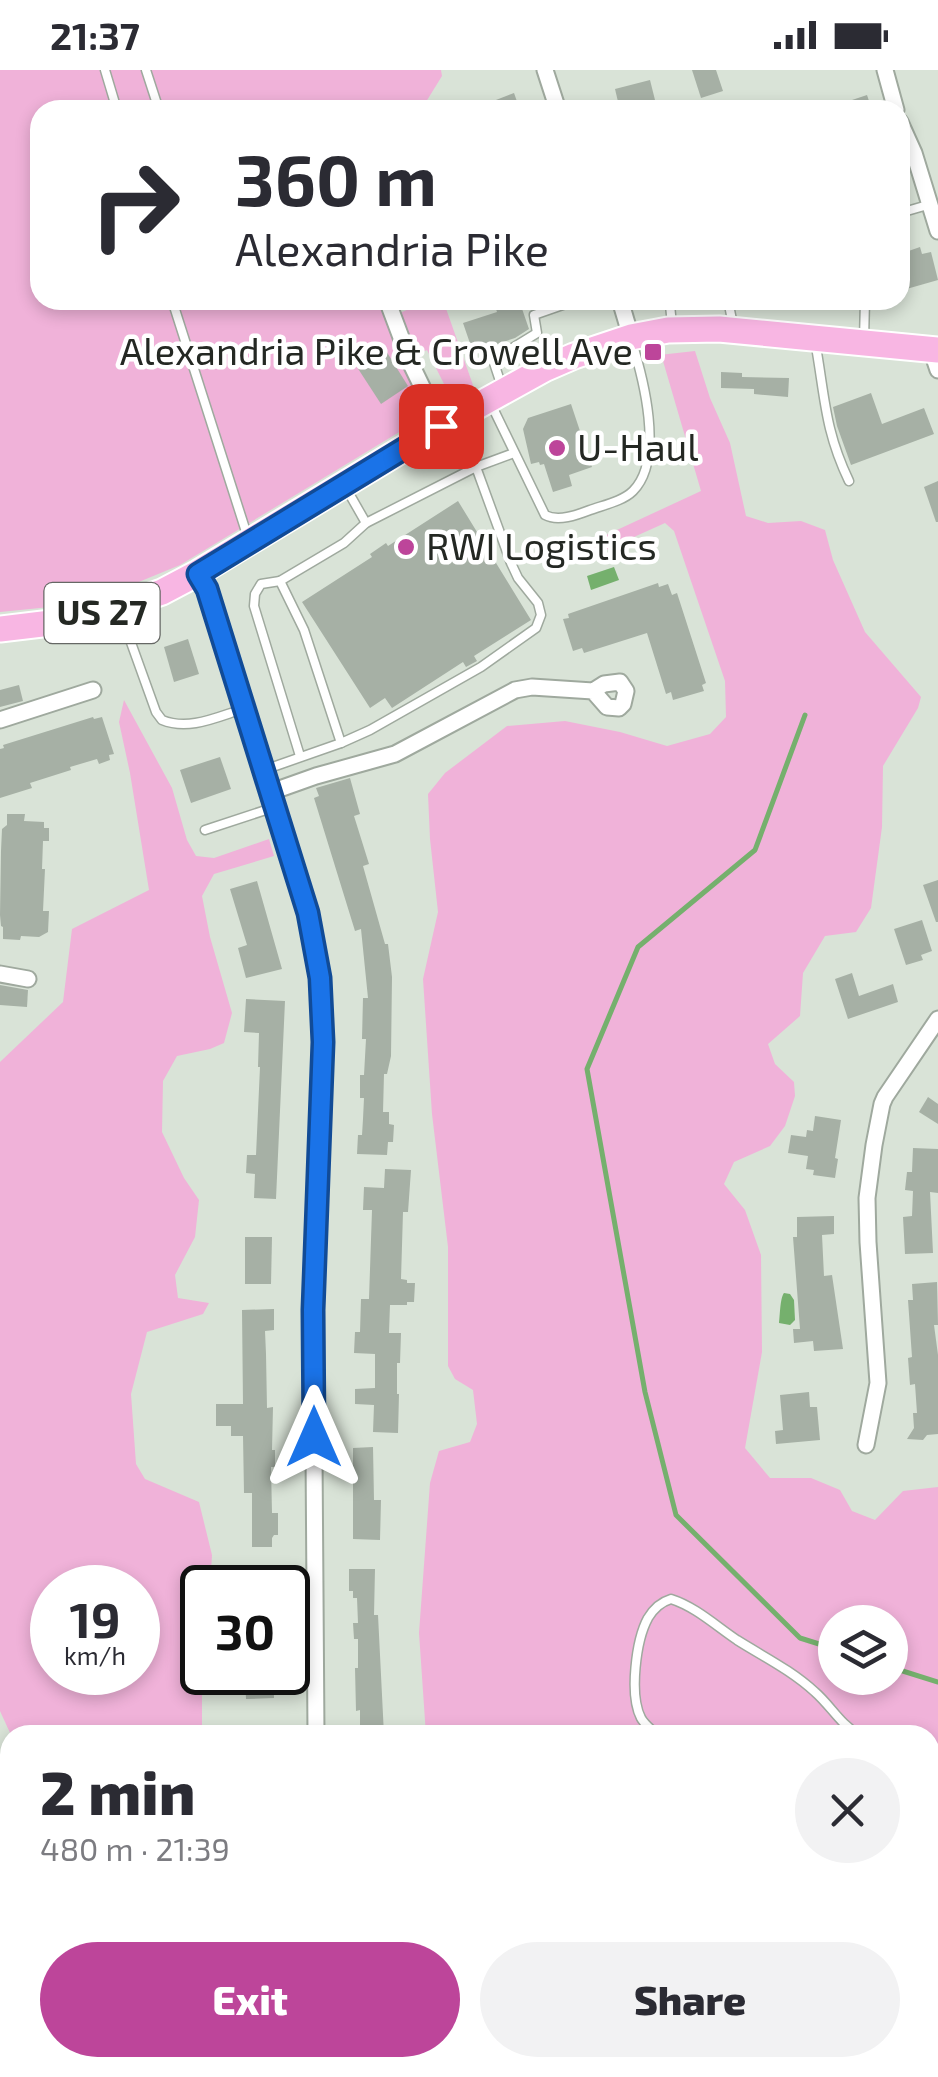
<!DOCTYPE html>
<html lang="en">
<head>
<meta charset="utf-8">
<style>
	:root { --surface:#fff; --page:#f2f2f3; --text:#2b2b33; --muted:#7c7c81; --accent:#bd459a }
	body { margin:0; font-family:"Exo 2",sans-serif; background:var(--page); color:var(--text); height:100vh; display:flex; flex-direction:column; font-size:38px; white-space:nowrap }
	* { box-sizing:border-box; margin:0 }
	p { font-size:32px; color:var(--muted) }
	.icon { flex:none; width:55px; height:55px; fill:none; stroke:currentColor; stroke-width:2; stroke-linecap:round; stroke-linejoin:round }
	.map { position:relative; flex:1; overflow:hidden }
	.drawer { position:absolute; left:0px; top:1655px; width:940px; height:352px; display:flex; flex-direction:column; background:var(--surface); border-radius:30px 30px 0 0; box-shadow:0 5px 15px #0003 }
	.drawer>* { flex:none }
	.banner { position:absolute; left:30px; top:30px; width:880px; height:210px; border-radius:30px; box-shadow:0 5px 15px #0003; background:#fff; color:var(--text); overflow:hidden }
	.controls { position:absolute; left:818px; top:1535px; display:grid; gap:20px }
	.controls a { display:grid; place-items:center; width:90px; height:90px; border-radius:50%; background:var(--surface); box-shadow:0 5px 15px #0003; font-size:50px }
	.speed { position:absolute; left:30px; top:1495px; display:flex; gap:20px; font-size:50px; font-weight:700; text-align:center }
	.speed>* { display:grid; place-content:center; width:130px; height:130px; border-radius:50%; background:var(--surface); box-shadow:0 5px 15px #0003; line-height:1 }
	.speed small { font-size:25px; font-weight:400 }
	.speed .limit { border:5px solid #111; border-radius:15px; background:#fff; color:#111 }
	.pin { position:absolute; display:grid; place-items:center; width:85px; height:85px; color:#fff; margin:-42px; border-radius:20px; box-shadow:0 5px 15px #0006 }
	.me { position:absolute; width:110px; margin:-55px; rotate:0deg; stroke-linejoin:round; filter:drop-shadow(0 0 8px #0008) }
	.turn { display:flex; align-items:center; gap:35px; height:210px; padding:0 40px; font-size:45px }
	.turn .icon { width:130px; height:130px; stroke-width:2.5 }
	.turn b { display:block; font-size:70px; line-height:85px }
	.round { display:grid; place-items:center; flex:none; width:105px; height:105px; border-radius:52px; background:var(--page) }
	.overview { display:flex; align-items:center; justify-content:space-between; height:170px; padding:0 40px }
	h1 { font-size:60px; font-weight:800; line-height:75px }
	.cta { display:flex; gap:20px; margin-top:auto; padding:20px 40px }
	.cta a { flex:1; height:115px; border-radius:60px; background:var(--accent); color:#fff; font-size:40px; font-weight:800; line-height:115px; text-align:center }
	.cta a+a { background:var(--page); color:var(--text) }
	.status { display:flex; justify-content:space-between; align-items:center; height:70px; padding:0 50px; background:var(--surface); direction:ltr }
	.status svg { height:28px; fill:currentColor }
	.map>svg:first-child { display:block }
</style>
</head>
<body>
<div class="status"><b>21:37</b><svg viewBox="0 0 49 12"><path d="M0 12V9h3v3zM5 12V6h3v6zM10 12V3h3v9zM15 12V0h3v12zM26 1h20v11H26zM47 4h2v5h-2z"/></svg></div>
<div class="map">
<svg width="938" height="2007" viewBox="0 0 938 2007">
	<rect width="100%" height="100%" fill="#d9e3d7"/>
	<g fill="#f0b2d9" fill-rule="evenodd">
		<polygon points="0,0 441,0 442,6 421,40 391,40 389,36 376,40 40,40 40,230 381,230 386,237 401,290 429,344 180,495 112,523 60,536 0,542"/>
		<polygon points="429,230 443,230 474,318 444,335 438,327 447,320 427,280 415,285 400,243"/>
		<path d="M695,281L710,328L730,373L746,446L768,453L801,451L825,460L833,490L865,562L921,627L918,638L883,696L882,757L871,838L856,862L825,866L803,903L800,946L768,974L775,994L794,1012L795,1026L785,1056L770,1076L734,1092L724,1114L745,1140L761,1185L762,1282L745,1378L770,1408H811L840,1420L852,1441L875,1450L903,1421L938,1417V2007H417L423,1998H930V1665H426L419,1563L430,1413L439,1381L470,1372L477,1354L473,1320L455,1309L448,1296V1177L432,1044L423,909L438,842L430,769L428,724L445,703L507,656L565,651L620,662L667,676L710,664L726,647L725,611L674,461L665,453L594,485L550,491L701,421L663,291L659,285ZM835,1552H890V1608H835Z"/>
		<path d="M124,630L172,718L187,770L196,786L214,788L269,769L274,786L214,804L202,826L210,867L232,943L224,973L210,979L177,986L163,1011L162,1062L184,1108L199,1130L195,1167L175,1205L178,1228L209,1233L203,1244L147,1262L131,1324L136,1394L145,1409L199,1432L212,1485L210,1517L202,1518V1665H11L0,1641V992L63,932L72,859L149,820L130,703L119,652ZM52,1518H138V1602H52Z"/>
		<polygon points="163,1998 314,1998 319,2007 167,2007"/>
	</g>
	<g fill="#75b06d">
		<polygon points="614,497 619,510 591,520 587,506"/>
		<path d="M784,1223L790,1224L794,1230L795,1250L790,1255L779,1253C780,1246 780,1228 784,1223Z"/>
	</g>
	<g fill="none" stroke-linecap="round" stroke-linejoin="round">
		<g stroke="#75b06d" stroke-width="5">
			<polyline points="805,645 755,780 638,877 587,999 645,1322 676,1445 800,1568 835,1579"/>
			<polyline points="890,1597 938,1612"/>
		</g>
	</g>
	<g fill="#a6b0a5">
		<polygon points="692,0 716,0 723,21 701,28"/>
		<polygon points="650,10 655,30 620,40 615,19"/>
		<polygon points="514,23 520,40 474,40 473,39"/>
		<polygon points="867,25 872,40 829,40 828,38"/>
		<polygon points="920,177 922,184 931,182 938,210 903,220 902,215 900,216 900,184"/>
		<polygon points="493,230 519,230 529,259 515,268 473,282 463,253 497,242"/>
		<polygon points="383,276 408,316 381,334 355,294"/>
		<polygon points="721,302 742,303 742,307 789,308 788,327 754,324 754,319 721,318"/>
		<polygon points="871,323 882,354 924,338 934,364 851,395 837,356 833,337"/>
		<polygon points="571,334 592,397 569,405 572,416 553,422 544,394 540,395 539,392 531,394 523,359 528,348"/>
		<polygon points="938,411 938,452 936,452 924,417"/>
		<polygon points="458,431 531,550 474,586 477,591 466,597 463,592 392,638 385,628 370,638 302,532 372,487 370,484 386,473 388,476"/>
		<polygon points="658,513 659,517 668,514 672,525 677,523 706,613 702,615 704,621 673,630 671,622 666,624 647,563 584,583 582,578 573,581 563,549 569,548 568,544"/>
		<polygon points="188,569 199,604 174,612 164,577"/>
		<polygon points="19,615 23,631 0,637 0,620"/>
		<polygon points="93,647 94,649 102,647 114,684 109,685 110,690 99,694 97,689 70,697 71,700 30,713 32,718 0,728 0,679 4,678 3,675"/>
		<polygon points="220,687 231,719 191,733 180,700"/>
		<polygon points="350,708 360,744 354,746 369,794 363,796 385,874 388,874 392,907 391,986 387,1004 384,1004 383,1042 389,1042 389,1054 394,1055 393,1072 388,1072 387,1085 357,1084 358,1065 362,1065 363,1049 364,1028 360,1028 360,1005 364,1005 366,969 362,969 363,928 368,928 361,859 355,861 314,728 319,726 316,718"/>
		<polygon points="7,744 25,744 24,751 44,752 44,758 49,758 49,771 43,771 42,799 45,799 43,841 49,841 48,862 39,867 21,866 20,870 3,869 3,857 1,856 0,845 1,781 2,759 7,755"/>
		<polygon points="938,810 938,852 936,852 923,815"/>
		<polygon points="257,811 282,899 246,908 238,878 247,875 230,819"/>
		<polygon points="922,850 932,881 921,885 923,890 906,895 894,859"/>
		<polygon points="852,903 859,926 893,914 898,932 848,949 835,909"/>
		<polygon points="0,915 28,920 27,937 0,935"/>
		<polygon points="246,929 285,931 276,1129 254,1128 255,1104 246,1103 247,1085 256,1085 260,997 258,997 259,963 244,962"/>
		<polygon points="928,1027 938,1034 938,1054 919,1042"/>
		<polygon points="815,1046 841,1050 835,1088 838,1089 835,1108 813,1105 814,1100 806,1099 808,1086 788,1083 791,1065 806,1067 807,1060 813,1061"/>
		<polygon points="913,1078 938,1079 938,1123 930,1122 933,1183 905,1184 903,1147 912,1146 913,1121 905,1120 907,1102 912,1102"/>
		<polygon points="385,1099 411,1100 408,1142 403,1142 401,1209 407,1210 407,1213 415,1213 414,1232 407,1232 407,1235 390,1235 389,1263 401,1263 400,1293 397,1293 397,1324 399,1324 398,1363 373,1362 374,1335 355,1334 355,1319 375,1318 375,1284 354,1283 355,1262 360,1262 361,1229 369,1229 372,1140 363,1140 364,1117 384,1118"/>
		<polygon points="834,1146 834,1164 822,1165 824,1206 832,1205 843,1279 814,1281 813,1271 794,1273 793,1259 800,1259 793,1167 797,1167 797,1147"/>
		<polygon points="245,1167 272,1167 271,1214 245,1214"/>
		<polygon points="937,1212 938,1255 934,1255 938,1285 938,1364 927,1365 923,1370 907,1369 914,1358 913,1343 917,1343 915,1314 910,1315 908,1288 912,1287 908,1230 913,1230 912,1214"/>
		<polygon points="274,1239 274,1260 265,1261 266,1284 267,1338 273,1337 272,1380 275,1380 275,1397 271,1397 272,1443 278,1443 278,1465 274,1465 272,1468 272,1477 252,1477 252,1423 244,1423 243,1366 231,1366 231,1356 216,1356 216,1334 243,1334 242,1240"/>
		<polygon points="809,1322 810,1337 817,1337 820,1370 776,1374 775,1361 783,1360 780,1325"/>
		<polygon points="373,1377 374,1430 381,1430 380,1470 353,1469 353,1378"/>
		<polygon points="349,1499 375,1499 374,1545 378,1545 384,1665 360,1665 360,1640 356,1641 355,1598 358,1598 358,1569 354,1569 353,1553 358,1553 357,1528 353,1528 353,1521 349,1521"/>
		<polygon points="257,1500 257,1518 237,1518 236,1501"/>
		<polygon points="253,1602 273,1602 274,1628 246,1629 245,1605 253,1605"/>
	</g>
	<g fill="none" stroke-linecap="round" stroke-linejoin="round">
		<defs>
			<g id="lane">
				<polyline points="105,0 117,40"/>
				<polyline points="146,0 159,40"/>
				<polyline points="900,143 931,134"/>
				<polyline points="172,230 248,468"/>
				<polyline points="668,230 670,235 672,255"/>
				<polyline points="728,230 733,255"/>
				<polyline points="864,270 865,230"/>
				<path d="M815,271C825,325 824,359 849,411"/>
				<polyline points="502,317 493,290 537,263 534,245 577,230"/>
				<path d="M491,334L545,445C558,452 577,445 590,440C604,435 623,431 633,421C665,389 643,307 631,269"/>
				<polyline points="476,397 514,383"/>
				<polyline points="346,418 366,453"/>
				<path d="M120,542L156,642L162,650C189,661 217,647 243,639"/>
				<polyline points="300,686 254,536 255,524 261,514 280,511 304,560 341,673"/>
				<polyline points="264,700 341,673 370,660 481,597 536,558 541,545 538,533 518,508 511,493 476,397 366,453 344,473 280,511"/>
				<polyline points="205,760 275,737"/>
				<path d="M657,1665C652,1660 644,1654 641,1648C629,1625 636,1570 648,1548C654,1538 661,1532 671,1529C696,1537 716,1556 737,1570C764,1587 791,1600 815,1622C831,1636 840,1654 859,1665"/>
				<polyline points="930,1728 938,1738"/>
				<polyline points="633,2007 652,1998"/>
			</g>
			<g id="street">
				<polyline points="545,0 558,40"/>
				<polyline points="885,0 896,40"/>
				<polyline points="900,52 914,83 938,161"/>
				<polyline points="387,230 411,294 441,356"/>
				<polyline points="620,230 631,267"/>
				<polyline points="173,231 177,230"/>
				<polyline points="931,279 938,300"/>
				<polyline points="198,503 207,519 308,843 316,877 323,933 313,1240 316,1665"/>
				<polyline points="0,650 93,620"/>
				<polyline points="271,722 316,706 395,684 515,620 532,617 593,621 607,637 619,638 623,634 626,621 620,612 604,614 593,621"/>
				<polyline points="0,904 28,909"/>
				<polyline points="866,1375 878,1313 868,1172 867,1128 874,1075 882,1034 885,1027 938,949"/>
			</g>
			<polyline id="primary" points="0,559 84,549 162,522 198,503 441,356 544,299 574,286 631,267 668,260 719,259 938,280"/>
			<g id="highway">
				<polyline points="0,1930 10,1956"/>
				<polyline points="25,1998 29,2007"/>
			</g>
		</defs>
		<use href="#lane" stroke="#9fa99e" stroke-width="11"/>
		<use href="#street" stroke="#9fa99e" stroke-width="19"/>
		<use href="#primary" stroke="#fff" stroke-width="29"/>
		<use href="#highway" stroke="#fff" stroke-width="31"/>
		<use href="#lane" stroke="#fff" stroke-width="8"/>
		<use href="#street" stroke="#fff" stroke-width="15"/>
		<use href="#primary" stroke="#f8b6e3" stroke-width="25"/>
		<use href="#highway" stroke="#f485d0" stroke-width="28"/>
	</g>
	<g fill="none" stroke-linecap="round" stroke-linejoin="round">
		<defs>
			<polyline id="route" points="314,1367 313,1240 323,972 320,908 308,843 207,519 198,504 441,356"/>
		</defs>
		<use href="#route" stroke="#114b97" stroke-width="25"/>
		<use href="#route" stroke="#1a73e8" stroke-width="18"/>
	</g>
	<g fill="#bd459a" stroke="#fff" stroke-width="4">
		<rect x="643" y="272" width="20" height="20" rx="5"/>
		<circle cx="557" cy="378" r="10"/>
		<circle cx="406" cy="477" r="10"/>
	</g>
	<g text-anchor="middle" stroke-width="9" stroke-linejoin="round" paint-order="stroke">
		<rect fill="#fff" stroke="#666865" stroke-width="2.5" x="44.5" y="513" width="115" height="60" rx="8"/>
		<g font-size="35" font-weight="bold" fill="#242823">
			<text x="102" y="555">US 27</text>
		</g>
		<g font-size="38" fill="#242823" stroke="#fff" text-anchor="start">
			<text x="633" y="295" text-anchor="end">Alexandria Pike &amp; Crowell Ave</text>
			<text x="577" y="391">U-Haul</text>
			<text x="426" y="490">RWI Logistics</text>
		</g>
	</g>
</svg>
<div class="controls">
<a><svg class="icon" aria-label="layers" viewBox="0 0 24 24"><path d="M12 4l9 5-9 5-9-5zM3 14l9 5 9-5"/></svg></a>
</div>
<div class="speed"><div>19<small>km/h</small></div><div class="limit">30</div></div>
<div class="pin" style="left:441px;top:356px;background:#d93025"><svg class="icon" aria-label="arrive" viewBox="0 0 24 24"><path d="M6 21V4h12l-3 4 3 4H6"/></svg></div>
<svg class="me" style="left:314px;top:1367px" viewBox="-20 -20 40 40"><path d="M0-17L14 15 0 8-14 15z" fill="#1a73e8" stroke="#fff" stroke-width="4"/></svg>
<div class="banner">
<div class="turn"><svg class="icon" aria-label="right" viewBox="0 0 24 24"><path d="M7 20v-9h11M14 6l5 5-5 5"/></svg><div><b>360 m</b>Alexandria Pike</div></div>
</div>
<section class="drawer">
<div class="overview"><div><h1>2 min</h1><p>480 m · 21:39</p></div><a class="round"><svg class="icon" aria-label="close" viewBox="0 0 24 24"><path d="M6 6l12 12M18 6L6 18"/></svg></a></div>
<div class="cta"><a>Exit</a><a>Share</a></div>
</section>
</div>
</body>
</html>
